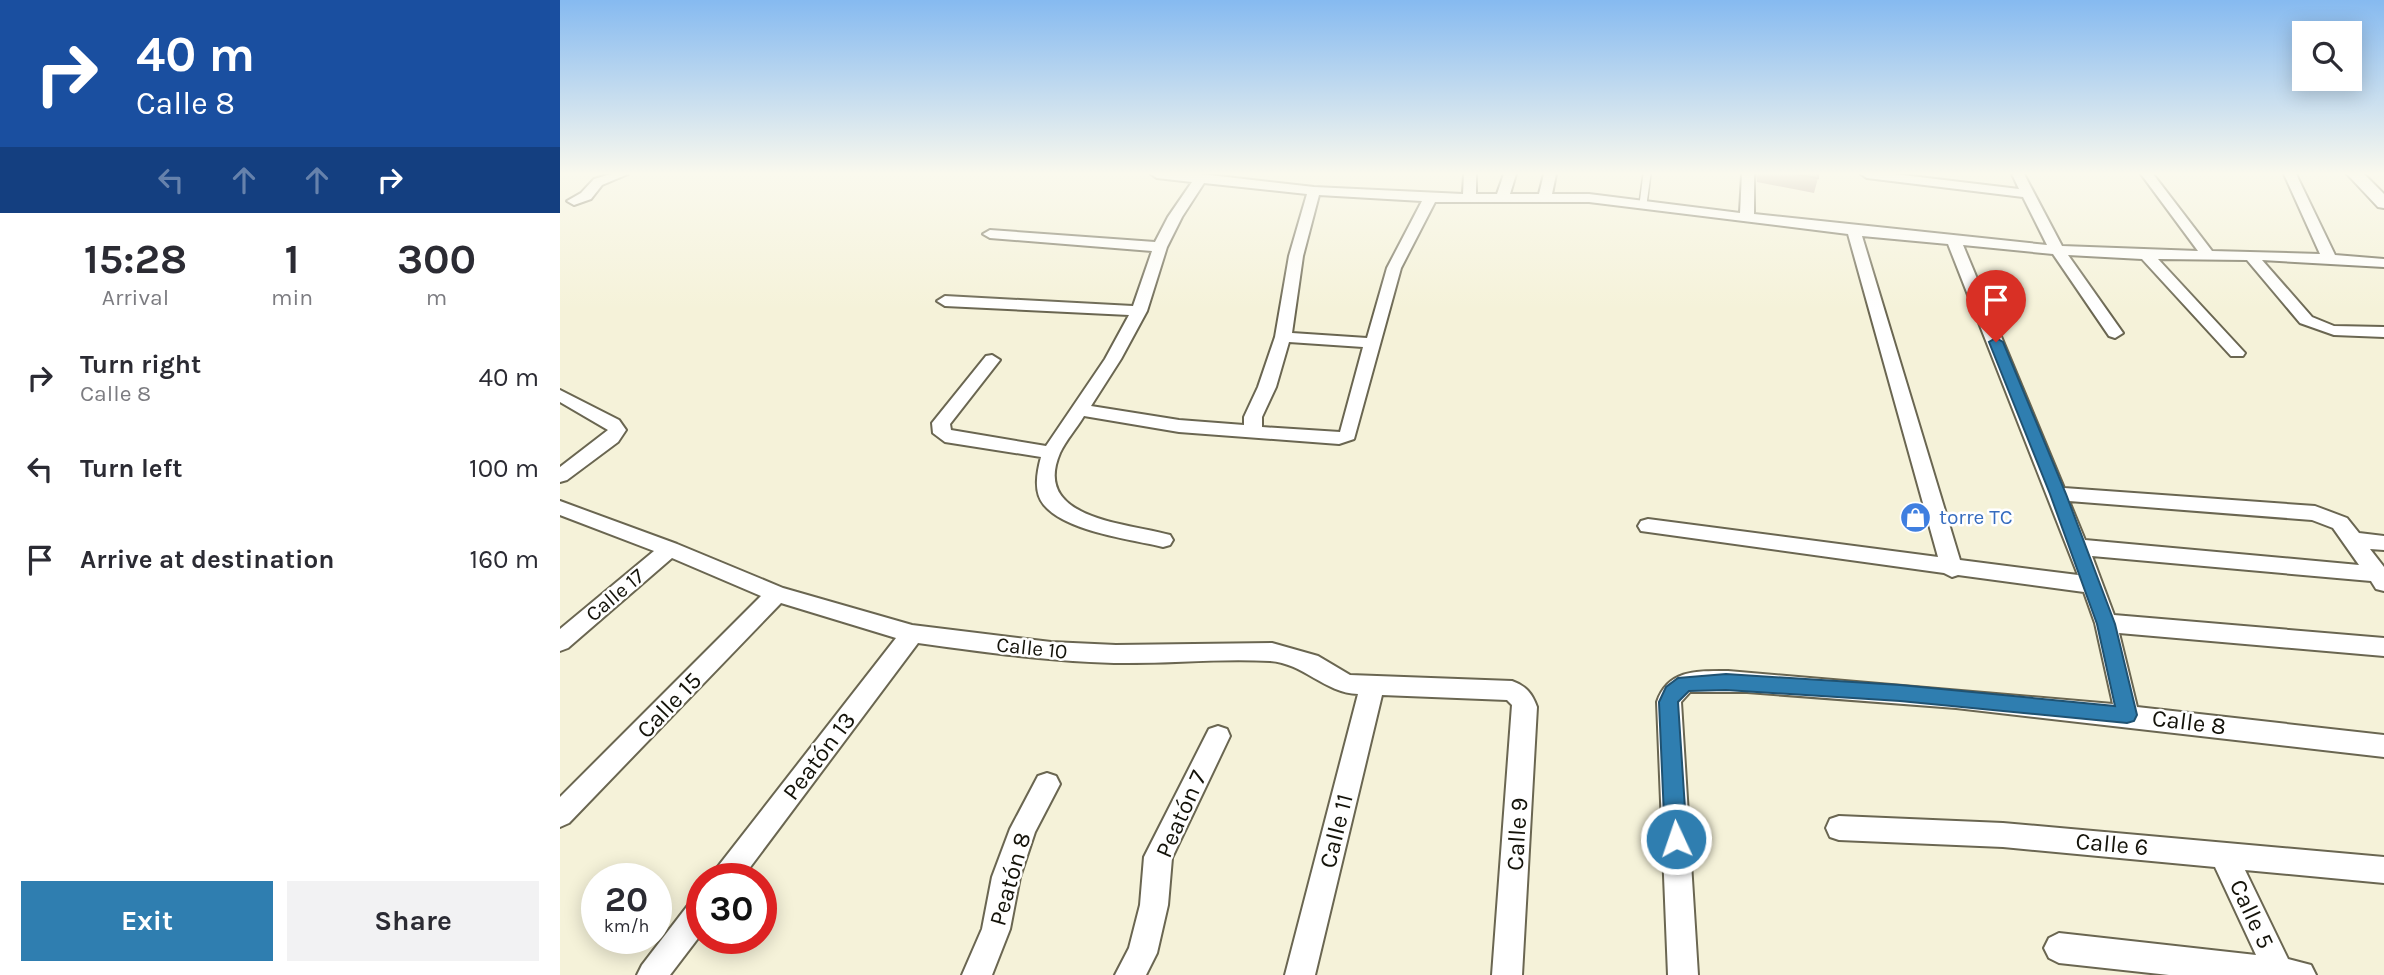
<!DOCTYPE html>
<html lang="en">
<head>
<meta charset="utf-8">
<style>
	:root { --surface:#fff; --page:#f2f2f3; --text:#2b2b33; --muted:#7c7c81; --accent:#2f7eb0 }
	body { margin:0; font-family:Karla,sans-serif; background:var(--page); color:var(--text); height:100vh; display:flex; flex-direction:column; font-size:26px; white-space:nowrap }
	* { box-sizing:border-box; margin:0 }
	p { font-size:23px; color:var(--muted) }
	.icon { flex:none; width:38px; height:38px; fill:none; stroke:currentColor; stroke-width:2; stroke-linecap:round; stroke-linejoin:round }
	.map { position:relative; flex:1; overflow:hidden }
	.details { display:flex; flex-direction:column; background:var(--surface); width:560px }
	.details>* { flex:none }
	.top-card { background:#1a4fa0; color:#fff; overflow:hidden }
	.buttons { position:absolute; left:1732px; top:21px; display:grid; gap:14px }
	.buttons a { display:grid; place-items:center; width:70px; height:70px; border-radius:0px; background:var(--surface); box-shadow:0 4px 18px #0003; font-size:35px }
	.speed { position:absolute; left:21px; top:863px; display:flex; gap:14px; font-size:35px; font-weight:700; text-align:center }
	.speed>* { display:grid; place-content:center; width:91px; height:91px; border-radius:50%; background:var(--surface); box-shadow:0 4px 18px #0003; line-height:1 }
	.speed small { font-size:18px; font-weight:400 }
	.speed .limit { border:10px solid #d22; background:#fff; color:#111 }
	.pin { position:absolute; display:grid; place-items:center; width:60px; height:60px; color:#fff; margin:-72px -30px; border-radius:50% 50% 50% 0; rotate:-45deg; box-shadow:0 0 7px #0007 }
	.pin .icon { rotate:45deg }
	.me { position:absolute; width:77px; margin:-38px; rotate:357deg; stroke-linejoin:round; filter:drop-shadow(0 0 5px #0008) }
	.turn { display:flex; align-items:center; gap:24px; height:147px; padding:0 21px; font-size:32px }
	.turn .icon { width:91px; height:91px; stroke-width:2.5 }
	.turn b { display:block; font-size:49px; line-height:60px }
	.lanes { display:flex; align-items:center; height:66px; padding:0 21px; background:#0003; justify-content:center; gap:35px; direction:ltr }
	.lanes .off { opacity:.35 }
	.eta { display:flex; justify-content:space-evenly; align-items:center; height:119px; text-align:center }
	.eta b { font-size:42px; font-weight:700; line-height:49px }
	.cta { display:flex; gap:14px; margin-top:auto; padding:14px 21px }
	.cta a { flex:1; height:80px; border-radius:0px; background:var(--accent); color:#fff; font-size:28px; font-weight:700; line-height:80px; text-align:center }
	.cta a+a { background:var(--page); color:var(--text) }
	ul { padding:0; list-style:none }
	li { display:flex; align-items:center; gap:21px; height:91px; padding:0 21px }
	li div { flex:1 }
	li b { display:block; font-size:26px }
	li em { font-style:normal }
	main { display:flex; flex:1; min-height:0 }
	.map>svg:first-child { display:block }
</style>
</head>
<body>
<main>
<section class="details">
<div class="top-card">
<div class="turn"><svg class="icon" aria-label="right" viewBox="0 0 24 24"><path d="M7 20v-9h11M14 6l5 5-5 5"/></svg><div><b>40 m</b>Calle 8</div></div>
<div class="lanes"><svg class="icon off" aria-label="left" viewBox="0 0 24 24"><path d="M17 20v-9H6M10 6l-5 5 5 5"/></svg><svg class="icon off" aria-label="ahead" viewBox="0 0 24 24"><path d="M12 20V5M6 11l6-6 6 6"/></svg><svg class="icon off" aria-label="ahead" viewBox="0 0 24 24"><path d="M12 20V5M6 11l6-6 6 6"/></svg><svg class="icon" aria-label="right" viewBox="0 0 24 24"><path d="M7 20v-9h11M14 6l5 5-5 5"/></svg></div>
</div>
<div class="eta">
<div><b>15:28</b><p>Arrival</p></div>
<div><b>1</b><p>min</p></div>
<div><b>300</b><p>m</p></div>
</div>
<ul>
<li><svg class="icon" aria-label="right" viewBox="0 0 24 24"><path d="M7 20v-9h11M14 6l5 5-5 5"/></svg><div><b>Turn right</b><p>Calle 8</p></div><em>40 m</em></li>
<li><svg class="icon" aria-label="left" viewBox="0 0 24 24"><path d="M17 20v-9H6M10 6l-5 5 5 5"/></svg><div><b>Turn left</b></div><em>100 m</em></li>
<li><svg class="icon" aria-label="arrive" viewBox="0 0 24 24"><path d="M6 21V4h12l-3 4 3 4H6"/></svg><div><b>Arrive at destination</b></div><em>160 m</em></li>
</ul>
<div class="cta"><a>Exit</a><a>Share</a></div>
</section>
<div class="map">
<svg width="1824" height="975" viewBox="0 0 1824 975">
	<rect width="100%" height="100%" fill="#f5f2d9"/>
	<g fill="none" stroke-linecap="round" stroke-linejoin="round">
		<defs>
			<polyline id="service" points="1083,204 1087,174"/>
			<g id="minor">
				<polygon points="51,174 68,174 42,185 31,199 14,205 7,201 21,193 34,179"/>
				<path d="M591,174H641L754,187L903,194L904,174H916V194H937L944,174H956L950,194H979L984,174H996L992,194H1029L1180,213L1182,174H1194V214L1487,245L1463,197L1307,178L1301,174H1334L1459,189L1452,174H1464L1502,246L1638,251L1581,174H1593L1652,251L1760,254L1724,174H1736L1775,255L1824,259V267L1702,260L1752,317L1774,326L1824,327V337L1774,335L1740,323L1687,260L1598,259L1685,353L1683,356H1671L1582,259L1508,255L1563,333L1555,338L1549,336L1493,254L1403,245L1504,488L1755,506L1787,518L1799,533L1824,536V550L1810,549L1824,567V591L1816,589L1811,581L1532,556L1554,615L1824,638V656L1559,633L1577,707L1824,735V757L1396,708L1187,692H1130L1121,702L1138,975H1108L1097,702C1108,669 1138,671 1168,671L1553,704L1535,623L1524,592L1398,575L1392,577L1384,573L1081,531L1078,526L1081,521L1088,519L1378,557L1288,234L1029,202H875L841,268L794,439L779,444L619,432L524,416C517,428 506,440 500,453C471,520 568,523 610,535L613,540L610,545L603,547C570,539 507,532 484,505C473,492 477,472 481,457L385,442L373,433L372,423L426,356L432,355L440,360L390,424L391,430L486,446L545,359L569,315L385,306L377,301L385,296L573,306L592,251L430,238L423,234L430,230L595,242L608,217L632,182L597,178ZM644,183L747,194L729,256L715,337L698,387L684,417V425L619,420L531,406L561,359L587,311L607,247L622,217ZM759,195L862,201L827,268L807,338L732,333L743,256ZM1302,236L1388,244L1518,575L1400,560ZM729,342L803,347L780,432L702,427V417L716,387ZM1509,501L1752,520L1773,528L1799,565L1525,540Z"/>
				<polygon points="0,390 59,420 66,430 58,442 7,480 0,482 0,467 48,430 0,402"/>
				<path d="M0,501L117,544L223,588L352,625L491,642L556,645L712,643L758,656L790,675L952,681C966,686 972,693 977,707L962,975H932L952,705L947,700L822,695L755,975H725L798,694C765,693 743,663 710,661C658,658 606,664 554,663C488,661 423,652 358,643L182,878H152L156,869L336,638L221,603L9,823L0,827V797L201,596L112,558L8,648L0,651V629L94,551L0,515Z"/>
				<polygon points="658,726 667,729 670,736 612,858 608,905 597,953 586,975 555,975 569,948 580,905 584,857 649,729"/>
				<polygon points="487,773 496,776 500,784 475,832 460,877 450,929 432,975 402,975 422,929 432,877 450,829 478,776"/>
				<polygon points="1279,816 1443,823 1824,857 1824,883 1685,870 1728,959 1751,965 1756,975 1609,975 1499,963 1489,958 1484,948 1489,938 1499,933 1696,955 1655,867 1443,847 1279,840 1270,837 1266,828 1270,819"/>
				<polygon points="142,896 142,933 110,975 77,975 82,965 132,900"/>
			</g>
			<polygon id="tertiary" points="1787,174 1804,174 1824,194 1824,208 1818,207"/>
		</defs>
		<use href="#service" stroke="#6a6651" stroke-width="10"/>
		<use href="#minor" stroke="#6a6651" stroke-width="4"/>
		<use href="#tertiary" stroke="#6a6651" stroke-width="4"/>
		<use href="#service" stroke="#fff" stroke-width="7"/>
		<use href="#minor" fill="#fff" fill-rule="evenodd"/>
		<use href="#tertiary" fill="#fff" fill-rule="evenodd"/>
	</g>
	<polygon fill="#ad968f" points="1196,174 1258,174 1258,178 1254,193 1197,182"/>
	<polygon fill="#c9aea6" stroke="#8d7a74" stroke-width="2" points="1234,174 1258,174 1258,178"/>
	<linearGradient id="sky" x2="0" y2="1"><stop stop-color="#86baf0"/><stop offset="0.56" stop-color="#faf9ee"/><stop offset="1" stop-color="#faf9ee" stop-opacity="0"/></linearGradient>
	<rect width="1824" height="310" fill="url(#sky)"/>
	<polygon fill="#2f7eb0" stroke="#1f5272" stroke-width="2" points="1436,338 1443,342 1506,494 1555,624 1577,715 1574,721 1567,723 1340,701 1166,690 1129,691 1118,702 1127,839 1124,846 1116,849 1108,846 1105,839 1099,702 1106,687 1118,678 1166,674 1340,685 1555,706 1537,624 1490,494 1429,342"/>
	<defs>
		<symbol id="shop-disc" viewBox="-11 -11 22 22"><circle r="9.5" fill="#3f7fe0" stroke="#fff"/><path d="M-5-2.5h2.3a2.7 3.5 0 0 1 5.4 0H5L5.5 6h-11ZM-1.5-2.5h3a1.5 2.3 0 0 0-3 0Z" fill="#fff"/></symbol>
	</defs>
	<g fill-rule="evenodd">
		<use href="#shop-disc" x="1338" y="500" width="35" height="35"/>
	</g>
	<g text-anchor="middle" stroke-width="5" stroke-linejoin="round" paint-order="stroke">
		<g font-size="21" fill="#366cbe" stroke="#fff" text-anchor="start">
			<text x="1379" y="524">torre TC</text>
		</g>
		<g font-size="21" fill="#14130a" stroke="#fff">
			<text transform="translate(55 595) rotate(-40)" y="7">Calle 17</text>
			<text transform="translate(472 648) rotate(6)" y="7">Calle 10</text>
		</g>
		<g font-size="24" fill="#14130a" stroke="#fff">
			<text transform="translate(109 705) rotate(-46)" y="8">Calle 15</text>
			<text transform="translate(1629 722) rotate(7)" y="8">Calle 8</text>
			<text transform="translate(259 756) rotate(-53)" y="8">Peatón 13</text>
			<text transform="translate(621 814) rotate(-66)" y="8">Peatón 7</text>
			<text transform="translate(776 831) rotate(-76)" y="8">Calle 11</text>
			<text transform="translate(957 834) rotate(-86)" y="8">Calle 9</text>
			<text transform="translate(1552 844) rotate(5)" y="8">Calle 6</text>
			<text transform="translate(450 879) rotate(-74)" y="8">Peatón 8</text>
			<text transform="translate(1692 914) rotate(65)" y="8">Calle 5</text>
		</g>
	</g>
</svg>
<div class="buttons">
<a><svg class="icon" aria-label="search" viewBox="0 0 24 24"><circle cx="10" cy="10" r="6"/><path d="M15 15l6 6"/></svg></a>
</div>
<div class="speed"><div>20<small>km/h</small></div><div class="limit">30</div></div>
<div class="pin" style="left:1436px;top:342px;background:#d93025"><svg class="icon" aria-label="arrive" viewBox="0 0 24 24"><path d="M6 21V4h12l-3 4 3 4H6"/></svg></div>
<svg class="me" style="left:1116px;top:839px" viewBox="-20 -20 40 40"><circle r="17" fill="#2f7eb0" stroke="#fff" stroke-width="3"/><path d="M0-11L8 9 0 5-8 9z" fill="#fff"/></svg>
</div>
</main>
</body>
</html>
